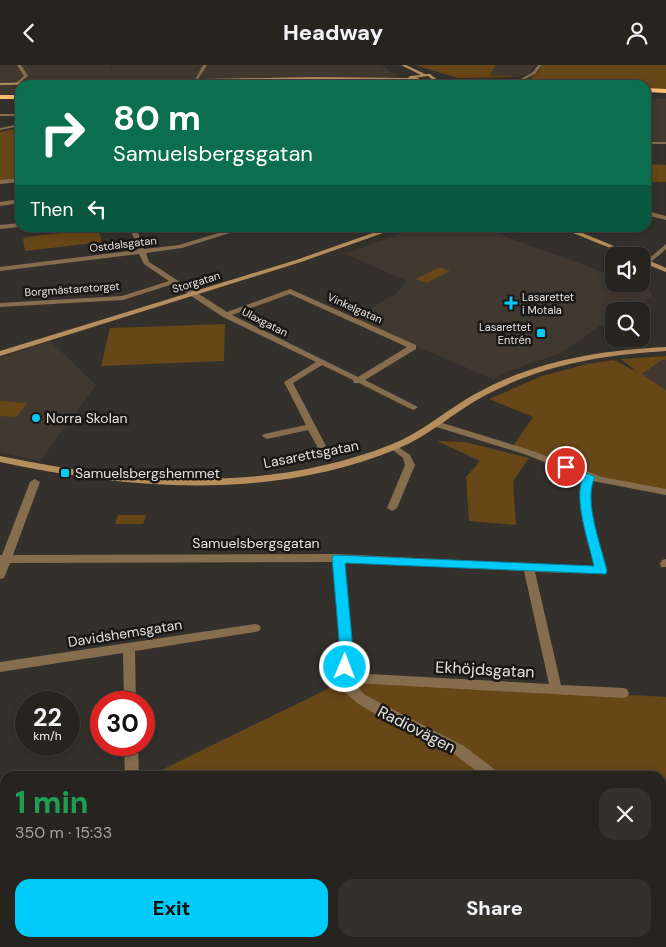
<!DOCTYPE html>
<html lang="en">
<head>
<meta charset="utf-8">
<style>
	:root { --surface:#272420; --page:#33302d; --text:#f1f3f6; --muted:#a4a4a5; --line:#43413e; --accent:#00cbf8 }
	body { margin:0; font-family:"DM Sans",sans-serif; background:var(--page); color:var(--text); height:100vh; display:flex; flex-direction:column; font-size:19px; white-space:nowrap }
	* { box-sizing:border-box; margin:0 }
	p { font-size:16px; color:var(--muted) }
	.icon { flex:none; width:28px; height:28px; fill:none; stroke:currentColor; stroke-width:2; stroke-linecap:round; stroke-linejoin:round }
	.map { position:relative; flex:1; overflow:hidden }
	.panel { position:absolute; left:0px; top:706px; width:666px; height:176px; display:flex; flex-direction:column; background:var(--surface); border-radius:15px 15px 0 0; box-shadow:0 2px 8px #0003,0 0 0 1px var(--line) }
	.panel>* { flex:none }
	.top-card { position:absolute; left:15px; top:15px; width:636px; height:152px; border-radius:15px; box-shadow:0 2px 8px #0003,0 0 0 1px var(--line); background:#0b6e4f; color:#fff; overflow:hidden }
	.buttons { position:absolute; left:605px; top:182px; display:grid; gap:10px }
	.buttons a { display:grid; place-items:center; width:45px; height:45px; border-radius:10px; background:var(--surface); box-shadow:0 2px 8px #0003,0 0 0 1px var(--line); font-size:25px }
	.speed { position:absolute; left:15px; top:626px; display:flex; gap:10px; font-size:25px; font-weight:700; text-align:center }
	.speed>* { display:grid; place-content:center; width:65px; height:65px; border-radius:50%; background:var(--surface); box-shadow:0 2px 8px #0003,0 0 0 1px var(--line); line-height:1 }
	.speed small { font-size:12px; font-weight:400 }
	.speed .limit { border:8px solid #d22; background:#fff; color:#111 }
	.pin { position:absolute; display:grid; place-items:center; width:42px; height:42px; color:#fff; margin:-21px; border:2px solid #fff; border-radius:50%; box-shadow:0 1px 5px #0007 }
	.me { position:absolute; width:55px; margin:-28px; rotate:1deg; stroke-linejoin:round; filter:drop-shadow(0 0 4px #0008) }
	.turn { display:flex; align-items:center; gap:18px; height:105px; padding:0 15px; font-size:22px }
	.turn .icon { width:65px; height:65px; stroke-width:2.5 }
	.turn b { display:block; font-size:35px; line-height:42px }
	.then { display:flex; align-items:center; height:48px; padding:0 15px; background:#0003; gap:10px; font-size:19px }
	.round { display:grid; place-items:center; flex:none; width:52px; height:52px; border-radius:15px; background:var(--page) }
	.head { display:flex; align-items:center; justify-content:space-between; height:85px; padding:0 15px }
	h1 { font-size:30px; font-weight:800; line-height:38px; color:#1e9e55 }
	.primary-button { display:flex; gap:10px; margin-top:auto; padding:10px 15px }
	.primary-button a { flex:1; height:58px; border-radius:15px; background:var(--accent); color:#111; font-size:20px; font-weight:800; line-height:58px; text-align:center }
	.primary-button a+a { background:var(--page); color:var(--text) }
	header { display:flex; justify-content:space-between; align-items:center; height:65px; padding:0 15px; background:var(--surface); font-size:22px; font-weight:800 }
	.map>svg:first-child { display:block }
</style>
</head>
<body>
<header><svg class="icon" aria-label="back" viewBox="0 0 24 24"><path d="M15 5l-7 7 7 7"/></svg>Headway<svg class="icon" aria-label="person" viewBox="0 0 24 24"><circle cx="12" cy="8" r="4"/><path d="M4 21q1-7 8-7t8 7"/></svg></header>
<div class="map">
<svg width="666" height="882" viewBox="0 0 666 882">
	<rect width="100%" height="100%" fill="#34302b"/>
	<g fill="#413930">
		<polygon points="0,0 110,0 112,4 113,0 381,0 398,11 387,13 422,15 425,20 20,20 20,29 0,29"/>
		<polygon points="496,0 535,0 528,9 518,12 490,10"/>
		<rect x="646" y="34" width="20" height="43"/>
		<polygon points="415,163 482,163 614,211 614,219 635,219 647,223 653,230 629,246 614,246 614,257 606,262 601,260 561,288 508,306 493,314 353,254 397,228 407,216 346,189"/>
		<polygon points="50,276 96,320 40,396 0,387 0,293"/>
		<polygon points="662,295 666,295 666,325 642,309"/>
	</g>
	<g fill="#674618">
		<polygon points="415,0 496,0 490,10 518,12 458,13"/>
		<polygon points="542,0 666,0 666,25 646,25 646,20 543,20 530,14 540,5"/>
		<polygon points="20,63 20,114 0,117 0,67"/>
		<polygon points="646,99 666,100 666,117 646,117"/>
		<polygon points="98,164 102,177 25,186 23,174 25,172"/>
		<polygon points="440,202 450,206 427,218 415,214"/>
		<polygon points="225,259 224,296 101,301 110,263"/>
		<polygon points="666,291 666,295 662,295 642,309 666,325 666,430 587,413 513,381 533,352 489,334 542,311 587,299 614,295 637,307 621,294"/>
		<polygon points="0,336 27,338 17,352 0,351"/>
		<polygon points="437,376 465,377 529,393 513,416 516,460 469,456 466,412 480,396"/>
		<polygon points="118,450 146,450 143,459 115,459"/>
		<polygon points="391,615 666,632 666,882 0,882 0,778 5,775 5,878 661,878 661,711 149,711 344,616"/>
	</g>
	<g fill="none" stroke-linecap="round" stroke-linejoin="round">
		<g fill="#866d4e" fill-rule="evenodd">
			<polygon points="17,0 21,0 28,11 17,20 16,18 24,11"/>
			<polygon points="203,0 207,0 196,17 194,17"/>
			<polygon points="538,0 542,0 535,9 521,16 521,14 533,7"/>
			<rect x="0" y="49" width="20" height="2"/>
			<polygon points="20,59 20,61 0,65 0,63"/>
			<rect x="646" y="77" width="20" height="2"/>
			<polygon points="20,113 20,117 0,119 0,115"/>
			<polygon points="20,134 20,138 0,141 0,137"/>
			<polygon points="646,146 666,151 666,155 646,150"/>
			<polygon points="20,158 20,162 0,164 0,160"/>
			<path d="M130,162H136L144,184L179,180L238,162H249L182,183L146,188L149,197L227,247L290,224L416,280V284L365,315L418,342L414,345L411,344L359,318H354L353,315L322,300L293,318L326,381L324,383H318L308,365L267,374L262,371L264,369L306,360L284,317L316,297L223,252L173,219L123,235L0,242V238L122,231L169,216L144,199L139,189L0,206V202L138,185ZM290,229L407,282L358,312L232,250Z"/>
			<polygon points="666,179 666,184 650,198 646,198 646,196"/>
			<path d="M436,356L530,385L602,412L666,424V430L593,416C584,441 600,481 606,506L605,509L535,507L561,620L623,623L627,624L629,628L627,632L623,633L354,618L365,630L464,681L498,707L500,711H483L454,689L379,651L357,638L346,628L339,613L340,574L333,497L10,498L4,513L0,514V490H2L30,417L35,414L40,417L13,490L338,489L595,502C588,474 574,441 585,413L524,389L433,361L432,359ZM344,497L524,506L549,619L351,608L352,574Z"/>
			<polygon points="394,379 410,390 415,400 397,443 392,446 387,443 405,400 403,393 389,382"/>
			<polygon points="666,494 666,502 661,502 660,499 662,495"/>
			<polygon points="255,559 259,560 261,563 259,566 255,567 135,586 136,638 124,638 123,588 0,607 0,597"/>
			<polygon points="124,680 138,680 139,711 125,711"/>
			<polygon points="661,870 666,873 666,882 654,882 652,878 661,878"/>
		</g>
		<g fill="#b68e5d" fill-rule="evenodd">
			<polygon points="401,0 406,0 425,9 430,9 439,16 453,20 432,17 433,15 428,11 414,13 419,13 418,15 314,14 0,20 0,18 314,12 408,13 410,11 421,10"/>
			<polygon points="510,14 542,20 510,16 476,20"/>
			<polygon points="390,162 400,162 301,197 0,291 0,286 296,195"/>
			<polygon points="558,162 568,162 638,191 630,191"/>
			<polygon points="641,192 666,203 666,207 641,197"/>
			<path d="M666,282V286C602,290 541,300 484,331C454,347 429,371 397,384C270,436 131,425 0,397V391C129,418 265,429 390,380C422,368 447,344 477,328C535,296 600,285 666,282Z"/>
		</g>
		<g fill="#fdbf6f" fill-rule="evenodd">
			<polygon points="646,23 666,24 666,28 646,27"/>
			<rect x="0" y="30" width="20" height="4"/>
		</g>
	</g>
	<path fill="#00cbf8" stroke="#0084a1" d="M566,399L595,412C583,435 601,480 607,506L606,509L345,498L352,574V602L350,606H340L338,602L339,574L332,493L334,490L594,501C589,478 573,434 583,413L562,405L560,402Z"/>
	<g fill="#00cbf8" stroke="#1a1816" stroke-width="2">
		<path d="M508.5 230.5h5v5h5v5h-5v5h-5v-5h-5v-5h5z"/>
		<rect x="536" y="263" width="10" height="10" rx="2.5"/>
		<circle cx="36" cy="353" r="5"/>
		<rect x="60" y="403" width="10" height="10" rx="2.5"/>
	</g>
	<g text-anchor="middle" stroke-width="5" stroke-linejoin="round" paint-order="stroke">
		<g font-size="11" fill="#e5e2de" stroke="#1a1816">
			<text transform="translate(123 179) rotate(-7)" y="4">Ostdalsgatan</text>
			<text transform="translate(196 217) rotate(-17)" y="4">Storgatan</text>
			<text transform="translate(72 224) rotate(-4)" y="4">Borgmästaretorget</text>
			<text transform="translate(355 243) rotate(24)" y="4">Vinkelgatan</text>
			<text transform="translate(265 257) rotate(27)" y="4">Ulaxgatan</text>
		</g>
		<g font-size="11" fill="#e5e2de" stroke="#1a1816" text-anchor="start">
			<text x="522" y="236">Lasarettet<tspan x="522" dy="13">i Motala</tspan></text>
			<text x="531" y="266" text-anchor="end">Lasarettet<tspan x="531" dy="13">Entrén</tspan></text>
		</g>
		<g font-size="14" fill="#e5e2de" stroke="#1a1816" text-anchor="start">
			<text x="46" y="358">Norra Skolan</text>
			<text x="75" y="413">Samuelsbergshemmet</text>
		</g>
		<g font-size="14" fill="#e5e2de" stroke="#1a1816">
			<text transform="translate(311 389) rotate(-11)" y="5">Lasarettsgatan</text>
			<text x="256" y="483">Samuelsbergsgatan</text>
			<text transform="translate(125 568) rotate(-9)" y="5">Davidshemsgatan</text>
		</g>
		<g font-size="16" fill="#e5e2de" stroke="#1a1816">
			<text transform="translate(485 604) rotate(3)" y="6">Ekhöjdsgatan</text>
			<text transform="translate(417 664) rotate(27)" y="6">Radiovägen</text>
		</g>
	</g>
</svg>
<div class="buttons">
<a><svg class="icon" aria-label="sound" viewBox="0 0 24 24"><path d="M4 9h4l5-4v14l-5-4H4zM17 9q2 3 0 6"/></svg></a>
<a><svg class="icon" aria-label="search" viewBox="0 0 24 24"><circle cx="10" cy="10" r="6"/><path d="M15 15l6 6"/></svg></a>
</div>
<div class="speed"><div>22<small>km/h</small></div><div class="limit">30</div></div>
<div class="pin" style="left:566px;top:402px;background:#d93025"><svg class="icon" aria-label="arrive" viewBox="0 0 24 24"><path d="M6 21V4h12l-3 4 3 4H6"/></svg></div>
<svg class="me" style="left:345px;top:602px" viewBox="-20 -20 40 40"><circle r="17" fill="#00cbf8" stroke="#fff" stroke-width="3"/><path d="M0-11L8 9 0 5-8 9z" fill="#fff"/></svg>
<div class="top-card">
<div class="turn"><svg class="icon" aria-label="right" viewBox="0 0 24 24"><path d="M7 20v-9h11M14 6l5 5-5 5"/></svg><div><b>80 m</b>Samuelsbergsgatan</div></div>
<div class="then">Then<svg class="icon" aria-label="left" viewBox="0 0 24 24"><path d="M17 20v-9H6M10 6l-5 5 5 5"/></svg></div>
</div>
<section class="panel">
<div class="head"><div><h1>1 min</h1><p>350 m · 15:33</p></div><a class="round"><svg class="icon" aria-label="close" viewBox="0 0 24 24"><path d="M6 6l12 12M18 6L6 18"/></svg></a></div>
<div class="primary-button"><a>Exit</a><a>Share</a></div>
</section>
</div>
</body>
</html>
